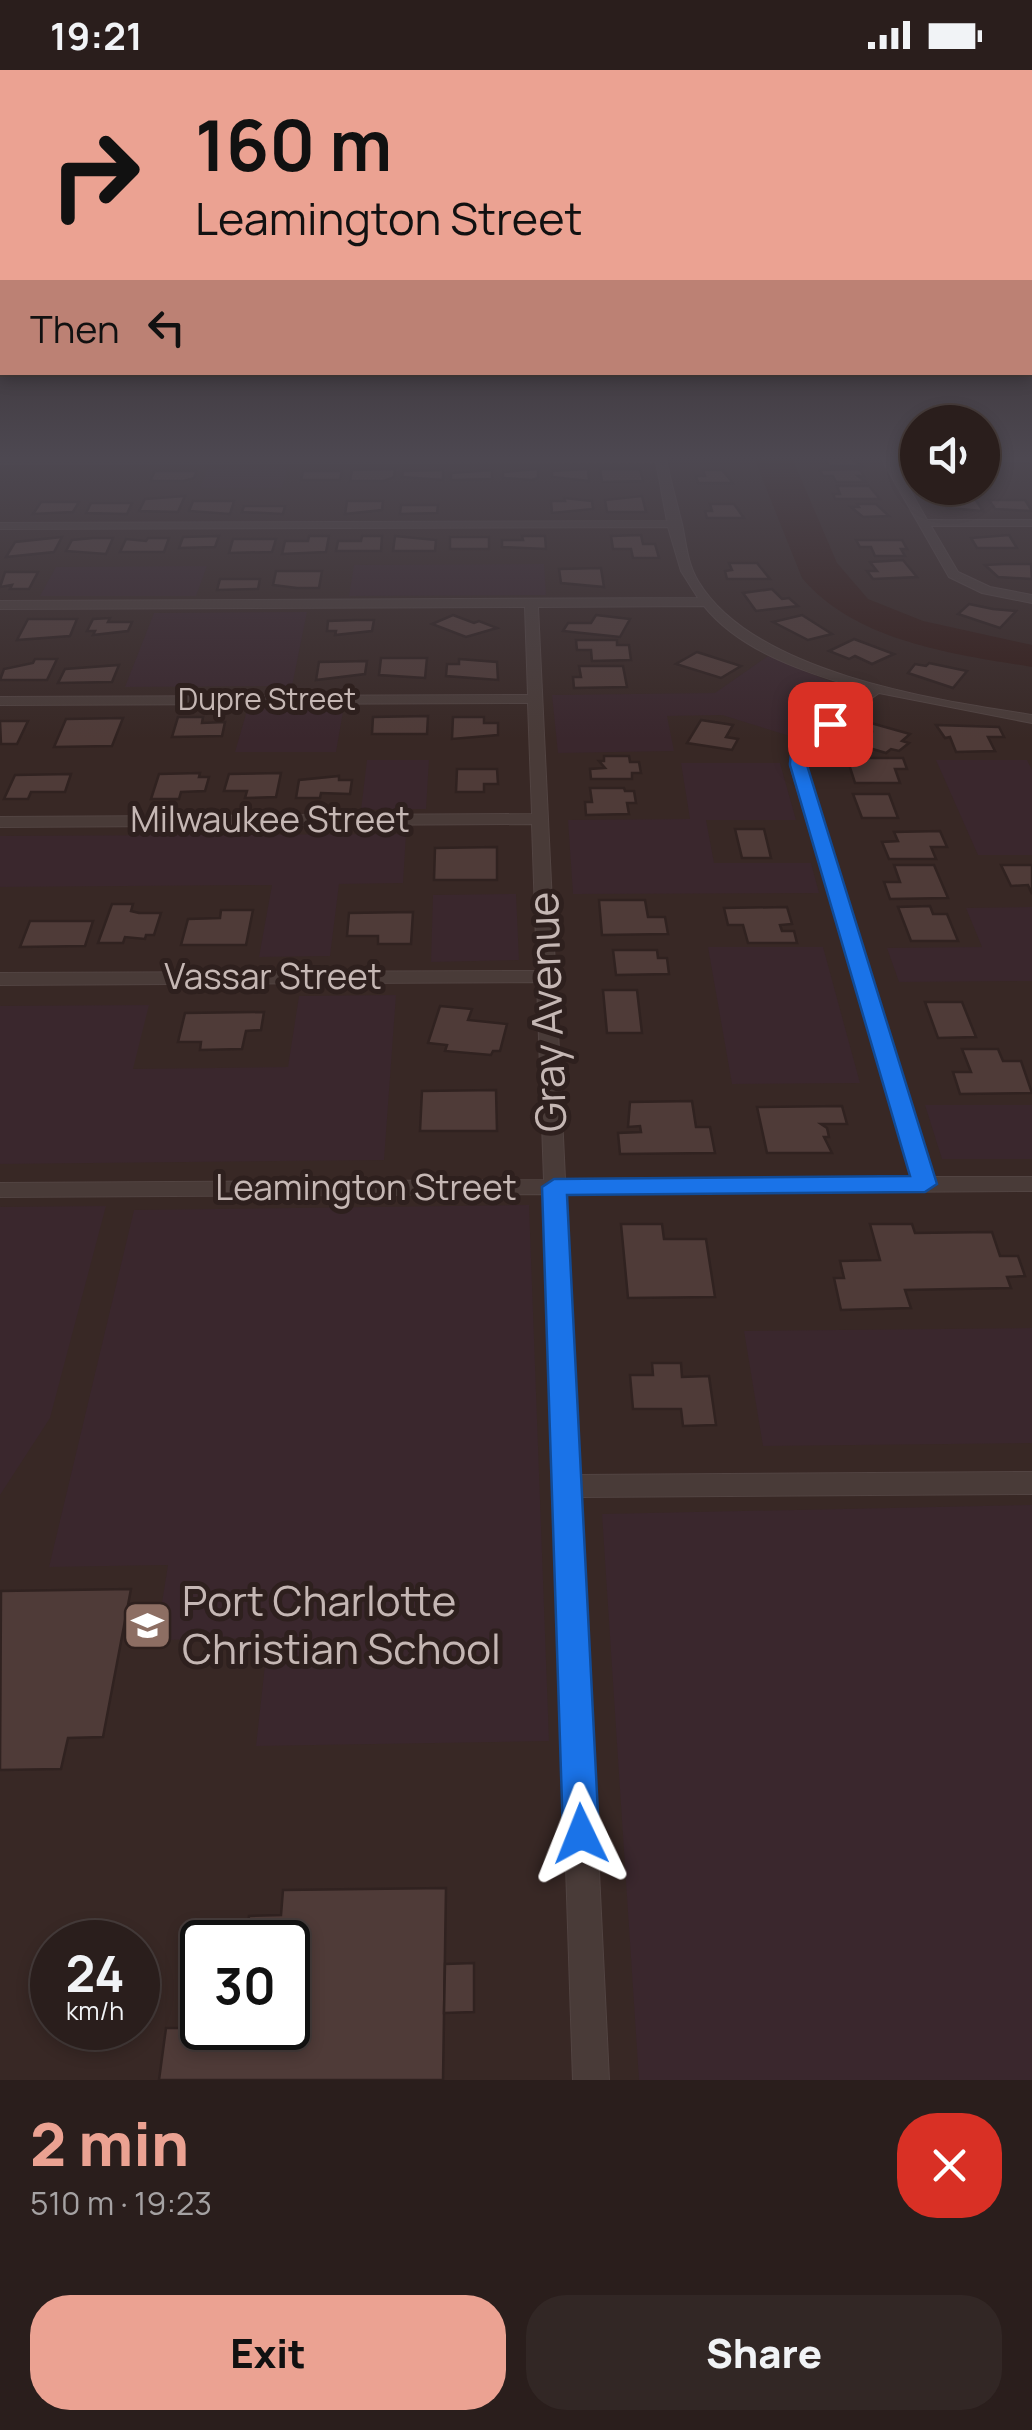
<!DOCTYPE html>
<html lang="en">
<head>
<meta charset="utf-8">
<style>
	:root { --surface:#2a1e1c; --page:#322725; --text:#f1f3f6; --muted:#a5a2a3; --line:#463c3b; --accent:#eba292 }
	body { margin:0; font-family:Manrope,sans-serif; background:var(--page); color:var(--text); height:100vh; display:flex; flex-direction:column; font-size:38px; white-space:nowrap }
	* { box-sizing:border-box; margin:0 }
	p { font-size:32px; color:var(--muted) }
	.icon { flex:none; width:55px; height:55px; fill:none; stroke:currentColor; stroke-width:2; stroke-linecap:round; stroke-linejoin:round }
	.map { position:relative; height:2010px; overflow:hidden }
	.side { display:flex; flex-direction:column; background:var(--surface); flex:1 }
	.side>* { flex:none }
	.guide { position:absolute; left:0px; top:0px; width:1032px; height:305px; box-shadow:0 5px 15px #0003,0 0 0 2px var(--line); background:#eba292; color:#111; overflow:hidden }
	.buttons { position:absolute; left:900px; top:335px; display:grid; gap:20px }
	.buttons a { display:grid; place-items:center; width:100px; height:100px; border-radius:50%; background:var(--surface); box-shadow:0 5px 15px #0003,0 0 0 2px var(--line); font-size:50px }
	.speed { position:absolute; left:30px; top:1850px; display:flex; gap:20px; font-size:50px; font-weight:700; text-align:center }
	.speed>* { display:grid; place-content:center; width:130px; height:130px; border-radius:50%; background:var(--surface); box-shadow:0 5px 15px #0003,0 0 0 2px var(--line); line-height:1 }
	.speed small { font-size:25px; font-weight:400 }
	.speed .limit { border:5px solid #111; border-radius:15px; background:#fff; color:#111 }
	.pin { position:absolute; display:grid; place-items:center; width:85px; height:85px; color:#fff; margin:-42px; border-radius:20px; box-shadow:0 5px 15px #0006 }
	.me { position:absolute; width:110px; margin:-55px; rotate:358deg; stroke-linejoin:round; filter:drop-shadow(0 0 8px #0008) }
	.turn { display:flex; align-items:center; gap:35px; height:210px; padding:0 30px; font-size:45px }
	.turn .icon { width:130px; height:130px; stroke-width:2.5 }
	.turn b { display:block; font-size:70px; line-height:85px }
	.then { display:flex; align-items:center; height:95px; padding:0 30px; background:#0003; gap:20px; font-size:38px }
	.round { display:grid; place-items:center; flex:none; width:105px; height:105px; border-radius:40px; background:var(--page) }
	.overview { display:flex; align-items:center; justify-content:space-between; height:170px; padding:0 30px }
	h1 { font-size:60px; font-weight:800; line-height:75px; color:var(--accent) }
	.action { display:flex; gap:20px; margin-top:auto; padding:20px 30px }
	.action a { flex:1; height:115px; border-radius:40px; background:var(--accent); color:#111; font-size:40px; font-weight:800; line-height:115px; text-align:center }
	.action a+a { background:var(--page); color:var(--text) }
	.status { display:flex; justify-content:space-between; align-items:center; height:70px; padding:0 50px; background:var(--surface); direction:ltr }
	.status svg { height:28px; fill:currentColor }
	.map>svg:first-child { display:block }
</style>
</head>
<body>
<div class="status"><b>19:21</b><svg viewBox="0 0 49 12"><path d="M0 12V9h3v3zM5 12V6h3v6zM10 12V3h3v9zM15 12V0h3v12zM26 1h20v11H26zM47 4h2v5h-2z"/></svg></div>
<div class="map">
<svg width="1032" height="2010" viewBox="0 0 1032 2010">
	<rect width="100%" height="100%" fill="#382825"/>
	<g fill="#3a272d">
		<polygon points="287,397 282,418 200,418 208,398"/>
		<polygon points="544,494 546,525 349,526 354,495"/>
		<polygon points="207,496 196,526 40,526 56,497"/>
		<polygon points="307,542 292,616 125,617 154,543"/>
		<polygon points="768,586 851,620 796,668 722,645 667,646 674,681 558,683 552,625 715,623"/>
		<polygon points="344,636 336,682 235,682 248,637"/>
		<polygon points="367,690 429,690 426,739 361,740"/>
		<polygon points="936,690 1027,690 1032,700 1032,785 978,785"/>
		<polygon points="681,693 780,693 796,750 706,750 714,793 811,793 819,823 573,824 568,750 690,749"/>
		<polygon points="406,764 403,813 339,814 330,886 259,887 272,815 0,817 0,766"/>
		<polygon points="516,824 519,890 431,892 433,825"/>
		<polygon points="1032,837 1032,911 899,912 887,878 982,877 966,838"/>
		<polygon points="708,877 823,877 860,1013 732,1014"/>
		<polygon points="396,925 384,1090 0,1094 0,936 149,935 133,999 288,997 299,926"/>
		<polygon points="925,1035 1032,1035 1032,1089 942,1089"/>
		<polygon points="529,1135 549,1671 256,1676 268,1568 156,1570 168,1495 49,1497 134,1140"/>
		<polygon points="106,1136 50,1348 0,1425 0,1137"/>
		<polygon points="1032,1258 1032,1373 763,1376 744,1261"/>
		<polygon points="1032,1435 1032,2010 639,2010 602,1444"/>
	</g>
	<path fill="#351e1a" d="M754,388H792L837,493L868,529L923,551L1032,575V597C954,584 856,572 802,508Z"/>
	<g fill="#4f3b38" stroke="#302220" stroke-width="2.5">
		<polygon points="858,388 853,390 862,396 829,396 825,389"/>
		<polygon points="395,399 394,407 384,411 350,411 352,400"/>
		<polygon points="538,399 538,408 532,410 503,408 503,402"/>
		<polygon points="588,399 589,411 552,407 552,401"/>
		<polygon points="600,399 640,399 643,411 602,412"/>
		<polygon points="860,399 864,406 858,406 866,412 836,412 833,406 823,406 820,400"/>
		<polygon points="443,400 443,410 402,407 403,401"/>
		<polygon points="492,400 492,409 451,410 451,403"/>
		<polygon points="703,400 722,400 733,413 698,413 696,406 705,406"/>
		<polygon points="155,401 197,401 194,408 184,411 150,411"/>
		<polygon points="303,401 342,401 340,410 301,410"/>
		<polygon points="837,416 869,416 880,429 835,429 833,424 840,424"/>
		<polygon points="185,426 178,442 139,441 145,429"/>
		<polygon points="642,426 646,442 607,442 605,430"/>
		<polygon points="948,426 975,429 983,441 947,438 941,429 950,429"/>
		<polygon points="564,428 592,431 593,439 552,443 551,431 565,431"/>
		<polygon points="989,430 1025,430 1032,441 995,439"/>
		<polygon points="193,431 234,431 230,444 189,441"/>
		<polygon points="347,431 383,431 382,440 345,444"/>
		<polygon points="41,432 79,432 73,442 33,444"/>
		<polygon points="91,433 132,433 127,444 86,443"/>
		<polygon points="710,434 734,434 744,448 707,448 705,441 712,441"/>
		<polygon points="857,434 876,434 889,446 863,447 851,437 859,437"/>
		<polygon points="401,435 438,435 437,443 400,444"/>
		<polygon points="244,436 285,436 283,444 242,442"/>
		<polygon points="641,465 643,474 655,474 659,488 633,488 631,479 613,479 611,466"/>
		<polygon points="1009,465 1017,478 977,478 971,468"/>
		<polygon points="219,466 215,477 179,478 183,467"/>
		<polygon points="309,466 329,466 326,482 282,484 285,471 308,471"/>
		<polygon points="362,466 382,466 381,481 336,481 338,471 361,471"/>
		<polygon points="395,466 436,470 435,481 393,481"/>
		<polygon points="522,466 545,466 546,479 502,477 502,470 523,470"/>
		<polygon points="62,467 54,482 6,487 15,472"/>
		<rect x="450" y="467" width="39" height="12"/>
		<polygon points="93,468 113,468 106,484 66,481 72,470"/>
		<polygon points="148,468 169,468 164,482 120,482 126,469 146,471"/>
		<polygon points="233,469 276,469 272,482 229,483"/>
		<polygon points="856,470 902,470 907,479 901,479 905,486 875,486 871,477 860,477"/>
		<polygon points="903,490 917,507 873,509 867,501 877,501 870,492"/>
		<polygon points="729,493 757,493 770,509 727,509 725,501 732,500"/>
		<polygon points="1003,494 1031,494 1032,509 998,507 985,495"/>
		<polygon points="601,498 604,517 561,513 559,499"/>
		<polygon points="276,501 322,501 319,518 297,518 273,515"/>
		<polygon points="5,502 38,502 29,519 10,519 12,515 0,517"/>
		<polygon points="220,509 260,509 258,519 217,520"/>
		<polygon points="772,519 782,529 789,528 798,536 756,541 743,523"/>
		<polygon points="969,534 993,539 1016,541 1000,558 958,544"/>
		<polygon points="453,545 474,553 479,551 497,558 466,567 432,554"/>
		<polygon points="596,545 630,549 620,567 563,561 568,553 591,553"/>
		<polygon points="802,545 832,564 808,570 773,552"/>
		<polygon points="110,548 108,552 132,552 128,561 93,565 95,561 87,561 93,549"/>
		<polygon points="28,549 77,549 70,566 17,570"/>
		<polygon points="356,550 374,550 372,561 335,565 336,561 327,561 328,551"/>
		<polygon points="854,569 894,584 872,594 855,586 849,589 829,581"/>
		<polygon points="576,570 617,570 617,575 629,575 631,590 592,591 591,580 577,580"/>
		<polygon points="697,582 741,596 721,608 676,594"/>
		<polygon points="381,588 427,588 425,608 379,605"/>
		<polygon points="35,589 57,589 47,610 0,610 4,599 33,593"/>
		<polygon points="459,589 497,592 498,610 446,606 447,594 459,594"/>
		<polygon points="367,591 365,604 316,610 319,592"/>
		<polygon points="929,593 967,601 953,618 908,603 915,594 926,596"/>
		<polygon points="119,595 112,612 58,613 65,599"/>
		<polygon points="579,596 623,596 627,617 574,618 573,607 581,607"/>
		<polygon points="428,646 427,664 372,664 373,647"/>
		<polygon points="178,647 203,647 202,653 225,652 222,666 172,667"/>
		<polygon points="453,647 484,647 484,653 498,653 498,665 452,669"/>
		<polygon points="123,648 112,676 54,677 66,649"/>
		<polygon points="701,650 733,655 726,667 738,669 732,680 687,673"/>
		<polygon points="0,651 28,651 17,674 1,674"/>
		<polygon points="871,653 910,664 902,671 909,673 899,681 891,679 886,683 849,672 860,663 873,662 863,659"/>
		<polygon points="936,655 999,657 1004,667 988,667 995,681 956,682 950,667 945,668"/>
		<polygon points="604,686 629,686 630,692 639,692 641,703 632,703 632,709 591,709 590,699 605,698 599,691 604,691"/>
		<polygon points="847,688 903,688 907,699 895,699 900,713 855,713"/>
		<polygon points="457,699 497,699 498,714 484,714 484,722 456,722"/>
		<polygon points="200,703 199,707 209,707 205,721 181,722 179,729 151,729 159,704"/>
		<polygon points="281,703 276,727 245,728 247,721 224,721 229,704"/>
		<polygon points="71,704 65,722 31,722 28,729 4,729 15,705"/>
		<polygon points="339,706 339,710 352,710 350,724 321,723 320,728 296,728 299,710"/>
		<polygon points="590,718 624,718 625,721 634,721 636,733 627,733 629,744 586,745 585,732 592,732"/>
		<polygon points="853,724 889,724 898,748 862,748"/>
		<polygon points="735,759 764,759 771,788 742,788"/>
		<polygon points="940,761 947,777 931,777 936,789 889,789 882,772 898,771 894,762"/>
		<polygon points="497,777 497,810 434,810 435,778"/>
		<polygon points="894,795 934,795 948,828 890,829 884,812 900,812"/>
		<polygon points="1001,795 1032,795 1032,824 1028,815 1011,816"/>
		<polygon points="599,830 645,830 648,847 665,847 668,864 602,865"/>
		<polygon points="112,834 133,834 131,841 139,843 161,843 154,865 146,865 145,869 125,867 123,873 98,873"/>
		<polygon points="930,836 933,844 947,844 958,871 911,871 898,837"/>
		<polygon points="787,837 792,854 780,855 782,861 794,861 797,873 748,873 743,855 728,855 724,838"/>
		<polygon points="221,840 253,840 246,875 181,875 188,849 220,848"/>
		<polygon points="413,842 411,874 378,874 378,866 347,866 349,843"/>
		<polygon points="30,851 93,851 85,876 20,877"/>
		<polygon points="613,880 657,880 658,888 667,888 669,904 616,905"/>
		<polygon points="603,920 637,920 642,963 607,963"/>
		<polygon points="925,932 962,932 976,967 938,968"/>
		<polygon points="440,936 472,939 468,950 507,954 500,981 493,981 491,985 445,981 447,975 428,973"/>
		<polygon points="264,942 261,960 246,961 242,979 200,980 201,972 178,972 185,943"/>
		<polygon points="962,979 998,979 1003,991 1021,991 1032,1023 960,1024 953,1002 971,1002"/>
		<polygon points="496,1020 497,1061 420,1061 422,1021"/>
		<polygon points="692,1031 696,1057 710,1057 715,1083 620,1084 618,1063 641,1062 640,1056 628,1057 630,1032"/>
		<polygon points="842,1036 847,1054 821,1054 827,1058 829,1067 824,1067 832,1083 767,1083 757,1037"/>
		<polygon points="621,1154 662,1154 664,1169 706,1169 715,1227 628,1228"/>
		<polygon points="870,1154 912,1154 915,1163 992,1162 1000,1186 1018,1186 1025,1206 1007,1207 1011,1218 905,1220 911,1238 841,1240 834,1208 844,1208 840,1191 880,1190"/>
		<polygon points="652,1293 681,1293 682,1307 709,1306 716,1355 683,1356 681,1339 633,1339 630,1305 653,1305"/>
		<polygon points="131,1519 103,1667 68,1668 61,1699 0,1700 1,1521"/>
		<polygon points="446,1818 443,2010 159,2010 166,1958 288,1958 288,1872 246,1872 249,1846 281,1845 283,1820"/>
		<polygon points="474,1893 474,1942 444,1943 445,1894"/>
	</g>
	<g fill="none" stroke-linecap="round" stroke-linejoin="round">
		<defs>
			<g id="minor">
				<path d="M0,388H666C670,409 677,434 682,454C686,472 687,493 698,511C753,603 934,630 1032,645V653L879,623C853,642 813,662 806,695L934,1107H1032V1121L566,1124L579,1405L1032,1402V1424L581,1427L609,2010H573L544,1124L0,1127V1113L544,1110L537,912L0,915V903L537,901L532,754L0,757V747L532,744L528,633L0,635V627L528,625L525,537L0,539V531L698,528L681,501L668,457L0,459V453L667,451L656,392L0,394ZM704,536C742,583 810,604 866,620C838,639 799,660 790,695L912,1107L565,1109L538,537Z"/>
				<polygon points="881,388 918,388 918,392 894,392 927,450 1032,450 1032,456 931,456 958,502 990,517 1032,525 1032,533 982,523 949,507"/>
				<rect x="982" y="388" width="50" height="3"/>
			</g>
		</defs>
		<use href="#minor" stroke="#524442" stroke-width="2"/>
		<use href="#minor" fill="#493b38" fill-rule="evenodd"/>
	</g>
	<linearGradient id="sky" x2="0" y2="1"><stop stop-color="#1f1614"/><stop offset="0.58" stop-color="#4d4851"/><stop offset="1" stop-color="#4d4851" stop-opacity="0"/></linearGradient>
	<rect width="1032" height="669" fill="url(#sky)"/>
	<path fill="#1a73e8" stroke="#114b97" stroke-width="2.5" d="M830,649L839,654C826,668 806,674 807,695L937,1114L925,1122L567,1125L599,1764L594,1776L581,1781L569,1776L563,1764L542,1117L554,1109L910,1106L790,695C789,673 811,656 830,649Z"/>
	<defs>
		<symbol id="school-square" viewBox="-11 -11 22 22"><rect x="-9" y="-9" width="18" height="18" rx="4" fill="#8d6e63" stroke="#2e201e"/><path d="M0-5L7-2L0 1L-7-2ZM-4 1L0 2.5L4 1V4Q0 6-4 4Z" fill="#fff"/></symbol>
	</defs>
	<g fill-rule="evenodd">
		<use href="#school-square" x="120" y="1528" width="55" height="55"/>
	</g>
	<g text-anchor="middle" stroke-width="10" stroke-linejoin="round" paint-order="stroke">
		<g font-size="30" fill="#c5b7b4" stroke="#2e201e">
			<text x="267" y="640">Dupre Street</text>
		</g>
		<g font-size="35" fill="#c5b7b4" stroke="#2e201e">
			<text x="270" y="762">Milwaukee Street</text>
			<text x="273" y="919">Vassar Street</text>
			<text x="366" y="1130">Leamington Street</text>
		</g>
		<g font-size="42" fill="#c5b7b4" stroke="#2e201e">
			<text transform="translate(547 942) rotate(-92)" y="15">Gray Avenue</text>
		</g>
		<g font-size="42" fill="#c5b7b4" stroke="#2e201e" text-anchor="start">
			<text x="182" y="1546">Port Charlotte<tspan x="182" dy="48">Christian School</tspan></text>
		</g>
	</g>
</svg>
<div class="buttons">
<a><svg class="icon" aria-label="sound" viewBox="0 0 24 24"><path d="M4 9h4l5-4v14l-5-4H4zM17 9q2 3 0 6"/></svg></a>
</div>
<div class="speed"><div>24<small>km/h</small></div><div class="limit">30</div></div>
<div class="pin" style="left:830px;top:654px;background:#d93025"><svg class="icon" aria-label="arrive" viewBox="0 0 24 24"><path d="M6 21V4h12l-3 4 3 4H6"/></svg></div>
<svg class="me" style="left:581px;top:1764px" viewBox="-20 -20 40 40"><path d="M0-17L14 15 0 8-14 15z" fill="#1a73e8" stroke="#fff" stroke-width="4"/></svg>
<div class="guide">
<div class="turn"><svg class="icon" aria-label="right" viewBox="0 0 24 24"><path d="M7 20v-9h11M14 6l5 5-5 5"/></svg><div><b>160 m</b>Leamington Street</div></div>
<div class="then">Then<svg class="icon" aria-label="left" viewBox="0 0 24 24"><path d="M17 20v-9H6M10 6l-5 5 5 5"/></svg></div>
</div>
</div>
<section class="side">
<div class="overview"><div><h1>2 min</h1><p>510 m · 19:23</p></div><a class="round" style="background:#d93025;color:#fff"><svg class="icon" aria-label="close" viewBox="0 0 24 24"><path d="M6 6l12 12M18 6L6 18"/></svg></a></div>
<div class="action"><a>Exit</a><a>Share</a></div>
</section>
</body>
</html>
